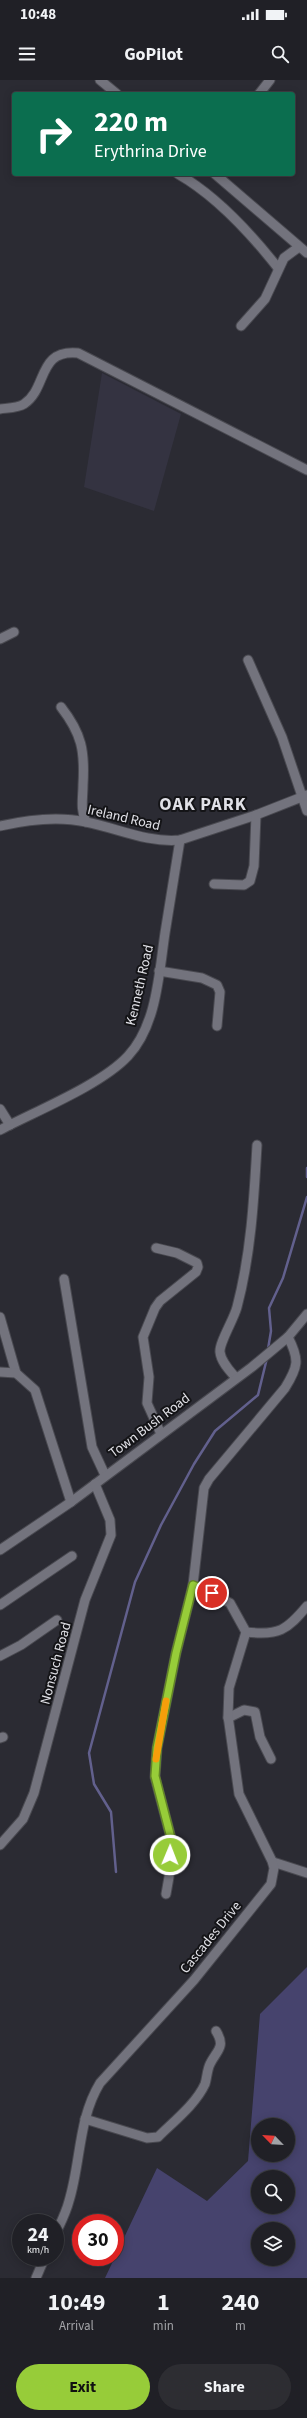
<!DOCTYPE html>
<html lang="en">
<head>
<meta charset="utf-8">
<style>
	:root { --surface:#202026; --page:#2d2d32; --text:#f1f3f6; --muted:#a2a3a7; --line:#3d3e43; --accent:#97cc39 }
	body { margin:0; font-family:"Source Sans 3",sans-serif; background:var(--page); color:var(--text); height:100vh; display:flex; flex-direction:column; font-size:15px; white-space:nowrap }
	* { box-sizing:border-box; margin:0 }
	p { font-size:13px; color:var(--muted) }
	.icon { flex:none; width:22px; height:22px; fill:none; stroke:currentColor; stroke-width:2; stroke-linecap:round; stroke-linejoin:round }
	.map { position:relative; height:2198px; overflow:hidden }
	.side { display:flex; flex-direction:column; background:var(--surface); flex:1 }
	.side>* { flex:none }
	.top-card { position:absolute; left:12px; top:12px; width:283px; height:84px; border-radius:4px; box-shadow:0 2px 10px #0003,0 0 0 1px var(--line); background:#0b6e4f; color:#fff; overflow:hidden }
	.needle { width:26px; rotate:295deg }
	.fabs { position:absolute; left:251px; top:2038px; display:grid; gap:8px }
	.fabs a { display:grid; place-items:center; width:44px; height:44px; border-radius:50%; background:var(--surface); box-shadow:0 2px 10px #0003,0 0 0 1px var(--line); font-size:20px }
	.speed { position:absolute; left:12px; top:2134px; display:flex; gap:8px; font-size:20px; font-weight:700; text-align:center }
	.speed>* { display:grid; place-content:center; width:52px; height:52px; border-radius:50%; background:var(--surface); box-shadow:0 2px 10px #0003,0 0 0 1px var(--line); line-height:1 }
	.speed small { font-size:10px; font-weight:400 }
	.speed .limit { border:6px solid #d22; background:#fff; color:#111 }
	.pin { position:absolute; display:grid; place-items:center; width:34px; height:34px; color:#fff; margin:-17px; border:2px solid #fff; border-radius:50%; box-shadow:0 1px 4px #0007 }
	.me { position:absolute; width:44px; margin:-22px; rotate:1deg; stroke-linejoin:round; filter:drop-shadow(0 0 3px #0008) }
	.turn { display:flex; align-items:center; gap:14px; height:84px; padding:0 16px; font-size:18px }
	.turn .icon { width:52px; height:52px; stroke-width:2.5 }
	.turn b { display:block; font-size:28px; line-height:34px }
	.eta { display:flex; justify-content:space-evenly; align-items:center; height:68px; text-align:center }
	.eta b { font-size:24px; font-weight:700; line-height:28px }
	.cta { display:flex; gap:8px; margin-top:auto; padding:8px 16px }
	.cta a { flex:1; height:46px; border-radius:24px; background:var(--accent); color:#111; font-size:16px; font-weight:700; line-height:46px; text-align:center }
	.cta a+a { background:var(--page); color:var(--text) }
	.status { display:flex; justify-content:space-between; align-items:center; height:28px; padding:0 20px; background:var(--surface); direction:ltr }
	.status svg { height:11px; fill:currentColor }
	header { display:flex; justify-content:space-between; align-items:center; height:52px; padding:0 16px; background:var(--surface); font-size:18px; font-weight:700 }
	.map>svg:first-child { display:block }
</style>
</head>
<body>
<div class="status"><b>10:48</b><svg viewBox="0 0 49 12"><path d="M0 12V9h3v3zM5 12V6h3v6zM10 12V3h3v9zM15 12V0h3v12zM26 1h20v11H26zM47 4h2v5h-2z"/></svg></div>
<header><svg class="icon" aria-label="menu" viewBox="0 0 24 24"><path d="M4 6h16M4 12h16M4 18h16"/></svg>GoPilot<svg class="icon" aria-label="search" viewBox="0 0 24 24"><circle cx="10" cy="10" r="6"/><path d="M15 15l6 6"/></svg></header>
<div class="map">
<svg width="307" height="2198" viewBox="0 0 307 2198">
	<rect width="100%" height="100%" fill="#2b2b33"/>
	<polygon fill="#343341" points="102,293 181,334 154,431 84,407"/>
	<path fill="#46436d" fill-rule="evenodd" d="M307,1887V2198H105L157,2088L207,2121L248,2081L260,1934ZM258,2045H288V2075H258ZM258,2097H288V2127H258ZM258,2149H288V2179H258Z"/>
	<g fill="none" stroke-linecap="round" stroke-linejoin="round">
		<g stroke="#62608d" stroke-width="2.5">
			<polyline points="307,1088 307,1097"/>
			<polyline points="268,1269 271,1251 269,1228 283,1198 307,1117"/>
			<polyline points="116,1792 111,1732 94,1704 89,1673 135,1502 161,1445 194,1384 215,1351 258,1315 267,1278"/>
		</g>
		<defs>
			<g id="street">
				<polyline points="100,0 117,14"/>
				<polyline points="259,14 270,0"/>
				<path d="M178,94C215,115 252,155 278,188"/>
				<polyline points="215,94 307,173"/>
				<polyline points="241,246 265,219 284,178 299,167"/>
				<path d="M0,329C7,328 18,328 24,324C48,308 37,269 78,273L307,390"/>
				<polyline points="0,559 14,552"/>
				<polyline points="248,580 282,657 307,731"/>
				<path d="M61,627C82,654 85,671 83,705C83,718 80,729 86,742"/>
				<path d="M0,746C26,740 59,736 86,742C117,748 147,763 180,760L256,735L307,715"/>
				<polyline points="214,804 244,805 250,801 254,786 256,735"/>
				<polyline points="159,891 202,898 217,905 220,912 217,946"/>
				<polyline points="0,1029 10,1045"/>
				<path d="M0,1050C36,1031 101,1005 128,976C157,945 159,893 165,853C170,822 175,791 180,760"/>
				<polyline points="156,1168 177,1173 197,1183 198,1187 196,1192 160,1221 155,1228 143,1257 149,1297 147,1323 161,1354"/>
				<polyline points="64,1199 92,1367 105,1395"/>
				<polyline points="0,1237 16,1293"/>
				<polyline points="0,1292 16,1293 35,1310 71,1422"/>
				<path d="M236,1298C230,1291 221,1282 220,1272C219,1263 234,1239 237,1227C251,1174 254,1119 257,1065"/>
				<polyline points="0,1470 71,1422 252,1287 288,1257 307,1234"/>
				<path d="M193,1505L230,1523L246,1552C279,1556 287,1550 307,1526"/>
				<polyline points="0,1525 72,1476"/>
				<polyline points="0,1576 21,1565 57,1540"/>
				<polyline points="228,1638 244,1630 255,1632 260,1657 271,1679"/>
				<polyline points="0,1658 3,1657"/>
				<polyline points="0,1765 23,1739 34,1713 85,1520 111,1455 110,1440 95,1404"/>
				<polyline points="273,1782 307,1793"/>
				<path d="M166,1814L169,1797L171,1758L155,1697L157,1668L176,1573L193,1505L204,1408L209,1399L285,1308C298,1287 300,1280 288,1257"/>
				<path d="M85,2039L147,2058L158,2057C173,2042 196,2024 205,2004C207,1998 207,1990 210,1984C217,1970 226,1967 216,1951"/>
				<path d="M55,2155C60,2144 66,2133 69,2121C81,2082 78,2039 100,2003L194,1900L271,1804L274,1788L272,1781L239,1714L228,1636L229,1608L246,1552"/>
				<polyline points="36,2198 45,2177"/>
			</g>
		</defs>
		<use href="#street" stroke="#494950" stroke-width="11"/>
		<use href="#street" stroke="#73737d" stroke-width="9"/>
	</g>
	<g fill="none" stroke-linecap="round" stroke-linejoin="round">
		<defs>
			<polyline id="route" points="170,1775 171,1758 155,1696 157,1668 176,1573 193,1505 212,1513"/>
		</defs>
		<use href="#route" stroke="#628525" stroke-width="10"/>
		<use href="#route" stroke="#97cc39" stroke-width="7"/>
		<polyline stroke="#f59e0b" stroke-width="7" points="156,1679 166,1621"/>
	</g>
	<g text-anchor="middle" stroke-width="4" stroke-linejoin="round" paint-order="stroke">
		<g font-size="14" fill="#e1e1e7" stroke="#141417">
			<text transform="translate(124 737) rotate(13)" y="5">Ireland Road</text>
			<text transform="translate(139 905) rotate(-77)" y="5">Kenneth Road</text>
			<text transform="translate(149 1345) rotate(-37)" y="5">Town Bush Road</text>
			<text transform="translate(55 1583) rotate(-75)" y="5">Nonsuch Road</text>
			<text transform="translate(210 1857) rotate(-51)" y="5">Cascades Drive</text>
		</g>
		<g font-size="18" font-weight="bold" letter-spacing="1" fill="#e1e1e7" stroke="#141417">
			<text x="203" y="730">OAK PARK</text>
		</g>
	</g>
</svg>
<div class="fabs">
<a><svg class="needle" viewBox="-14 -14 28 28"><path d="M0-13l5 13h-10z" fill="#e53935"/><path d="M0 13l5-13h-10z" fill="#a2a3a7"/></svg></a>
<a><svg class="icon" aria-label="search" viewBox="0 0 24 24"><circle cx="10" cy="10" r="6"/><path d="M15 15l6 6"/></svg></a>
<a><svg class="icon" aria-label="layers" viewBox="0 0 24 24"><path d="M12 4l9 5-9 5-9-5zM3 14l9 5 9-5"/></svg></a>
</div>
<div class="speed"><div>24<small>km/h</small></div><div class="limit">30</div></div>
<div class="pin" style="left:212px;top:1513px;background:#d93025"><svg class="icon" aria-label="arrive" viewBox="0 0 24 24"><path d="M6 21V4h12l-3 4 3 4H6"/></svg></div>
<svg class="me" style="left:170px;top:1775px" viewBox="-20 -20 40 40"><circle r="17" fill="#97cc39" stroke="#fff" stroke-width="3"/><path d="M0-11L8 9 0 5-8 9z" fill="#fff"/></svg>
<div class="top-card">
<div class="turn"><svg class="icon" aria-label="right" viewBox="0 0 24 24"><path d="M7 20v-9h11M14 6l5 5-5 5"/></svg><div><b>220 m</b>Erythrina Drive</div></div>
</div>
</div>
<section class="side">
<div class="eta">
<div><b>10:49</b><p>Arrival</p></div>
<div><b>1</b><p>min</p></div>
<div><b>240</b><p>m</p></div>
</div>
<div class="cta"><a>Exit</a><a>Share</a></div>
</section>
</body>
</html>
